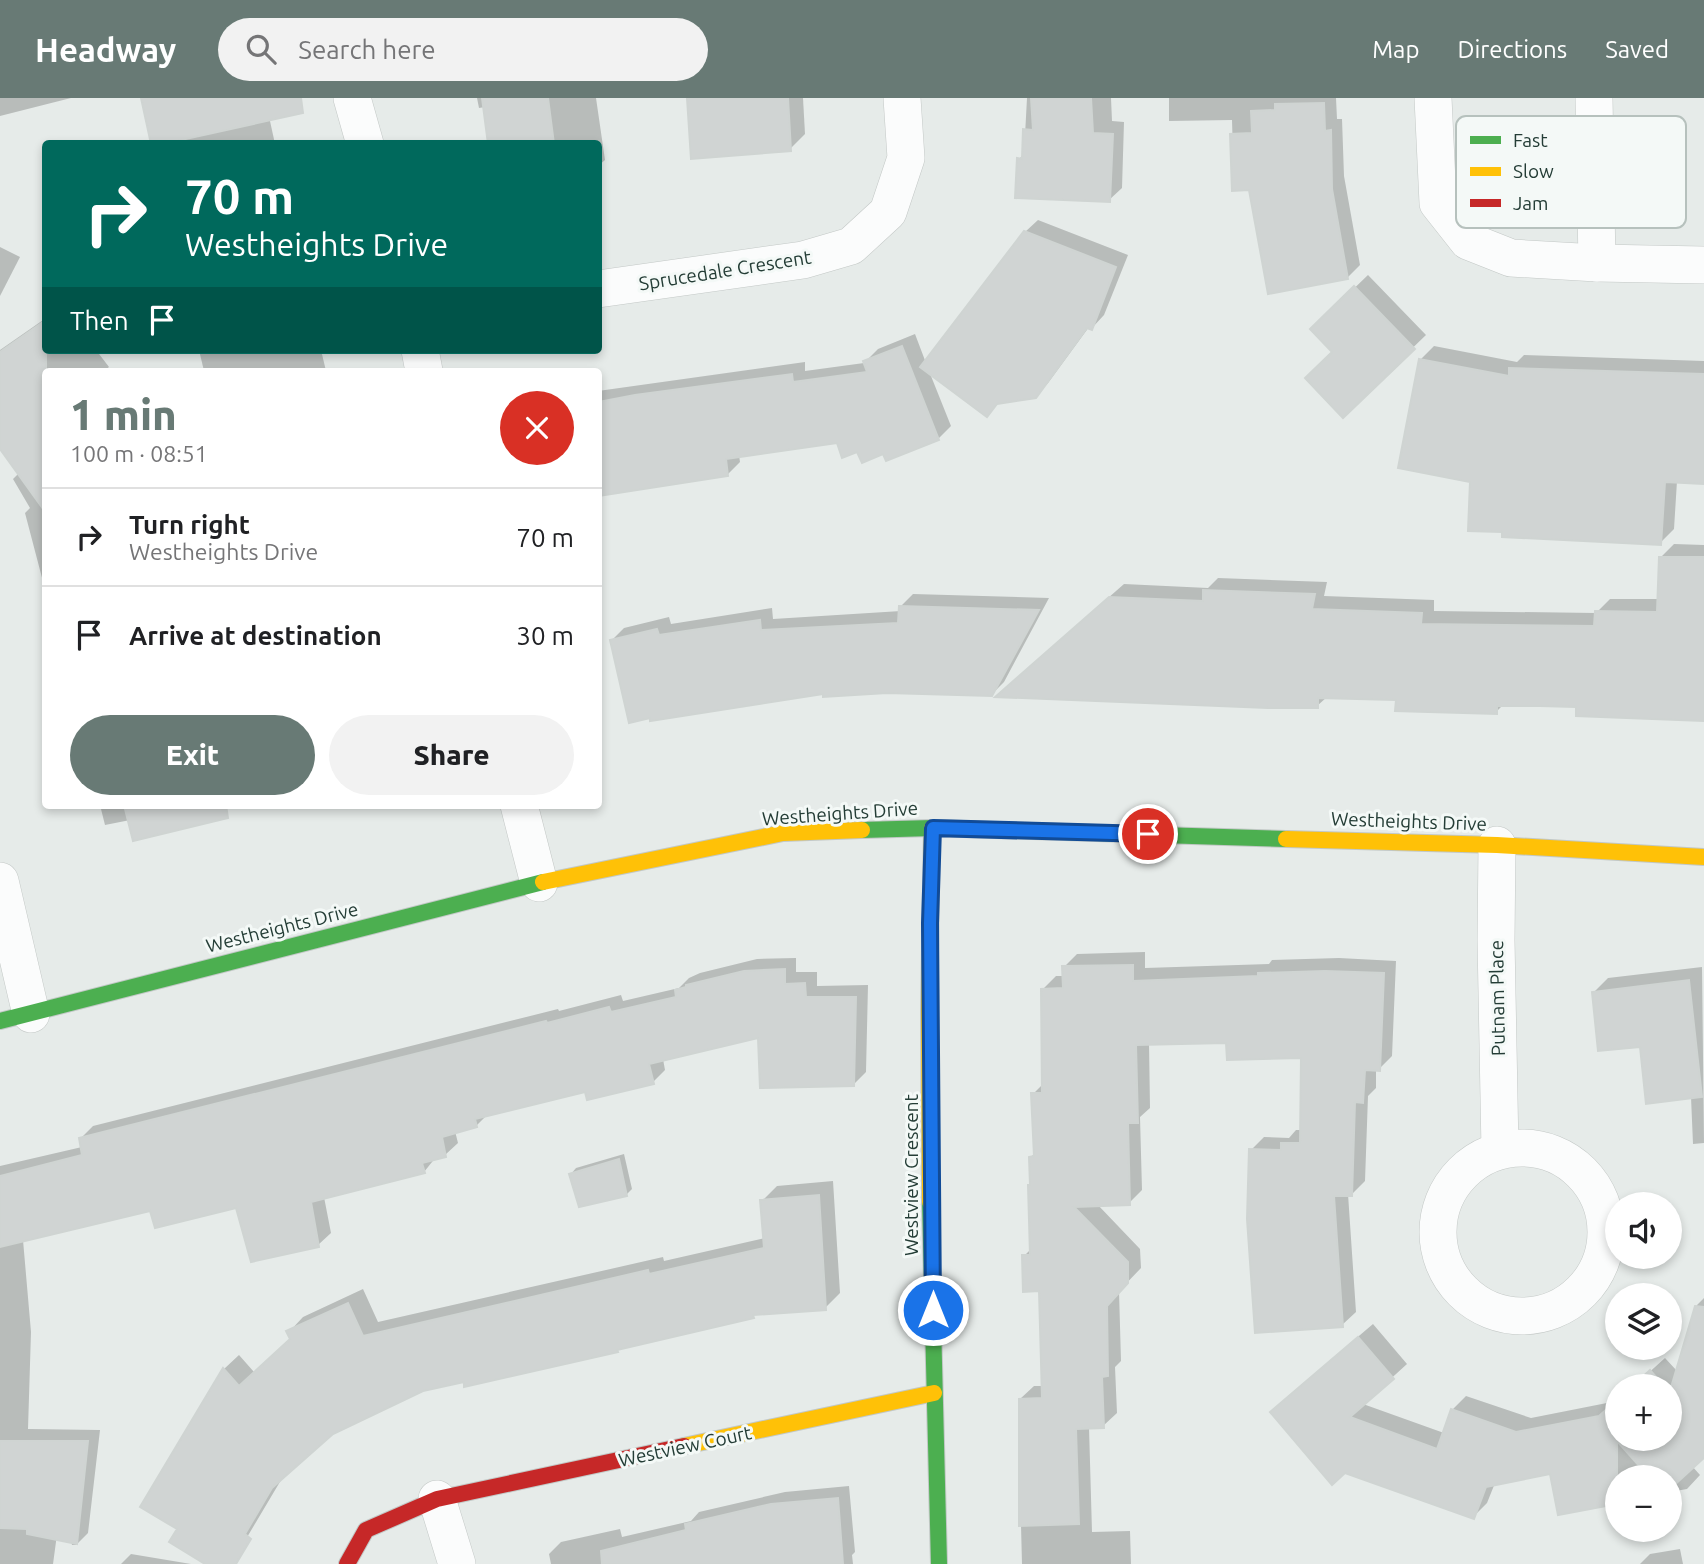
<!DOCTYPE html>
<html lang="en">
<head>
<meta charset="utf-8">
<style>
	:root { --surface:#fff; --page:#f2f2f2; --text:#202124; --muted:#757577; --line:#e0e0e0; --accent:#687a75 }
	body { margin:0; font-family:Ubuntu,sans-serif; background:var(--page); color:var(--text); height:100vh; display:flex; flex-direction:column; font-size:26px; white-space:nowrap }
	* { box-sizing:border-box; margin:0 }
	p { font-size:23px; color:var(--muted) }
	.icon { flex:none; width:38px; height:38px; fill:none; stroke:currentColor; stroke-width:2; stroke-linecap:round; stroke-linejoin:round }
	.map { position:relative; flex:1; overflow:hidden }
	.details { position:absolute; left:42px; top:270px; width:560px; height:441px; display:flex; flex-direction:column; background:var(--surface); border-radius:7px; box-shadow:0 4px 10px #0003 }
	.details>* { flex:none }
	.hud { position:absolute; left:42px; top:42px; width:560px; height:214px; border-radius:7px; box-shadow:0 4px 10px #0003; background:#00695c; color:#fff; overflow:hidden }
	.buttons { position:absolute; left:1605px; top:1094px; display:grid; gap:14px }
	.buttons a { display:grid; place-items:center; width:77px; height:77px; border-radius:50%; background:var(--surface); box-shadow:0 4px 10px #0003; font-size:35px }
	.pin { position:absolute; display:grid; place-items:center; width:60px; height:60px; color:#fff; margin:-30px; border:4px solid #fff; border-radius:50%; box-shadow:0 2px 7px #0007 }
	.me { position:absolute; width:77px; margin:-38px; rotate:0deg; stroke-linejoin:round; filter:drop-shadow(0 0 5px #0008) }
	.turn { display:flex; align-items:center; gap:24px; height:147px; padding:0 28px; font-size:32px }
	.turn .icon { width:91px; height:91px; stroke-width:2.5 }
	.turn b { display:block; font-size:49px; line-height:60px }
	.then { display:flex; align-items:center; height:66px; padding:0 28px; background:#0003; gap:14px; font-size:26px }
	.round { display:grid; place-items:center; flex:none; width:74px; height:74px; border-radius:37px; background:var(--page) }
	.headline { display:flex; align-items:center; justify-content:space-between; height:119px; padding:0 28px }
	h1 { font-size:42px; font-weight:800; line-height:52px; color:var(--accent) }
	.button { display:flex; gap:14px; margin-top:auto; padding:14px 28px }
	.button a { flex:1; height:80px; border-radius:42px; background:var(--accent); color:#fff; font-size:28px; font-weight:800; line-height:80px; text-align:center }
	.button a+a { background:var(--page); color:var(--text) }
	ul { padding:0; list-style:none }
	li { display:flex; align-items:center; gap:21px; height:98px; padding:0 28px; border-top:2px solid var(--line) }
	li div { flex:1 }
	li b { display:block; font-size:26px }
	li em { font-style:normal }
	header { display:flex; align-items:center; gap:42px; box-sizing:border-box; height:98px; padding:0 35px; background:var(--accent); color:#fff }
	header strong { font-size:33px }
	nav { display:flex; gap:38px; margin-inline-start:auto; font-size:24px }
	.search { width:490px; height:63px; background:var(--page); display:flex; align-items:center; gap:18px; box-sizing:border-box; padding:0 24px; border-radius:38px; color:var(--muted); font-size:26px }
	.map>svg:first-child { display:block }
</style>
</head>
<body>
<header>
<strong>Headway</strong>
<div class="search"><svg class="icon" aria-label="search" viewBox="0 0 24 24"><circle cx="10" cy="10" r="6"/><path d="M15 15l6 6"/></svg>Search here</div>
<nav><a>Map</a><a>Directions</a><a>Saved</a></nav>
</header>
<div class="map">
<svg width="1704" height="1466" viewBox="0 0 1704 1466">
	<rect width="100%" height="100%" fill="#e6ebe9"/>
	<g fill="#0003">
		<polygon points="0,0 71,0 0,18"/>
		<polygon points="143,0 265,0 275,46 153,46"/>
		<polygon points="477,0 596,0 605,62 598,68 598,46 490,46 485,9 479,10"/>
		<polygon points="689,0 803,0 805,36 790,51"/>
		<polygon points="1027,0 1111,0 1112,23 1124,24 1122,90 1109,102 1019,61 1024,56"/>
		<polygon points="1169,0 1336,0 1337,21 1342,21 1344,78 1360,167 1348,179 1250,91 1234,91 1232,22 1169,23"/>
		<polygon points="1038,122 1128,157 1104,217 1092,230 1089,229 1048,285 1035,298 1000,303 987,317 929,273 951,328 938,341 884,354 858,352 838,344 739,357 740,364 727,377 598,396 598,293 805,264 805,273 864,265 878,251 915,236 926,265 1025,134"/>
		<polygon points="0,149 20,159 0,198"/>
		<polygon points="1368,177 1426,237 1343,317 1334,254 1312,231"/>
		<polygon points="46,220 46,252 96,252 109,269 104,273 46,273 46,495 25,415 30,410 13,381 19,375 0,348 0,252"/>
		<polygon points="1434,248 1517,264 1524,257 1704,263 1704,384 1677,383 1674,431 1660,445 1504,432 1472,383 1421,261"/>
		<polygon points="199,252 321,252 326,273 204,273"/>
		<polygon points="1674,446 1704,447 1704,621 1578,608 1504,606 1496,614 1398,601 1327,599 1317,608 1010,586 1124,486 1208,490 1218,480 1327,484 1324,498 1434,502 1434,513 1596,515 1610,501 1660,501 1661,459"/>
		<polygon points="913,496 1049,500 1004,584 991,597 824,594 612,542 624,530 669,519 671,526 772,510 773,521 901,513 901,508"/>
		<polygon points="100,707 206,707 105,727"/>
		<polygon points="1145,854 1145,870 1269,866 1272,862 1339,860 1396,863 1392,958 1379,971 1376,971 1376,990 1368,998 1365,1083 1352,1096 1348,1096 1356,1214 1342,1227 1251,1052 1264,1039 1289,1040 1296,1032 1302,1032 1303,958 1228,944 1149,945 1150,1010 1140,1019 1142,1092 1129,1105 1097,1106 1140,1151 1141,1170 1119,1193 1121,1263 1115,1269 1117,1315 1103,1328 1089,1329 1092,1434 1130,1433 1131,1466 1022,1466 1019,1350 1022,1347 1020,1301 1034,1288 1044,1288 1040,1191 1024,1158 1031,1151 1031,1059 1035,1055 1033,996 1044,985 1043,891 1056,878 1064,878 1064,869 1077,856"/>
		<polygon points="796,860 796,874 817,874 817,888 868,887 866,974 854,986 760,938 663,961 665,972 653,984 587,992 488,1016 476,1028 455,1033 458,1045 445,1057 436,1059 424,1074 324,1099 331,1135 318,1147 237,1108 152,1111 23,1142 31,1234 28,1331 100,1332 88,1435 76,1447 72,1447 63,1411 58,1429 53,1466 0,1466 0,1068 82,1049 80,1041 93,1028 558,911 559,913 621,897 623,903 679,890 689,880 700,875 757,861"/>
		<polygon points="1702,869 1704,1045 1693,1046 1691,999 1594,894 1608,880"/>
		<polygon points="624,1056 632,1091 626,1097 571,1076 576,1070"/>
		<polygon points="833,1083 840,1195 825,1210 756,1215 753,1218 620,1249 617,1252 423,1292 332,1334 284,1377 243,1446 143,1408 224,1271 239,1257 254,1274 292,1241 289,1234 303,1219 363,1191 378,1224 663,1159 664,1163 765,1140 762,1103 777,1088"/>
		<polygon points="1704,1200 1704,1357 1692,1368 1700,1377 1687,1391 1670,1394 1670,1379 1617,1379 1617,1404 1551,1374 1495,1385 1487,1405 1473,1419 1286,1300 1373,1226 1407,1266 1363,1306 1444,1335 1452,1312 1466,1298 1531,1320 1617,1303 1617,1340 1670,1340 1670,1288 1634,1288 1665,1260 1677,1273 1697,1207"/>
		<polygon points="849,1388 855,1454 852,1457 853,1466 551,1466 549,1456 561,1444 620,1431 622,1439 691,1423 699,1414 785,1394"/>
		<polygon points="1680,1451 1683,1466 1640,1466 1650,1456"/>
		<polygon points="131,1456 191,1466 121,1466"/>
	</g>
	<g fill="#d0d4d3" stroke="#cfd4d2" stroke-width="2">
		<polygon points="141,0 301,0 303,15 163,46 151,46"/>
		<polygon points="482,0 548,0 554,46 488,46"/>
		<polygon points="687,0 788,0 791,53 691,61"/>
		<polygon points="1031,0 1091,0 1093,35 1113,36 1110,104 1015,100 1017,60 1022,61 1023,31 1033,32"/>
		<polygon points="1324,5 1325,33 1331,32 1332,91 1348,181 1268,196 1249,92 1232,93 1230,36 1252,35 1251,13 1275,12 1275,6"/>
		<polygon points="1024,133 1116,169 1092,232 1087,230 1036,300 997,306 987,319 920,269"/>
		<polygon points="1354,188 1415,251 1343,320 1305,280 1332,254 1310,231"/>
		<polygon points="46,222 46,415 0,351 0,254"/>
		<polygon points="902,248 939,342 886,363 883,356 862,365 857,354 842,360 837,345 726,361 728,378 598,398 598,304 635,297 792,276 793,284 867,274 863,263"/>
		<polygon points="1419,261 1509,278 1509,270 1704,276 1704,386 1665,384 1661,447 1502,439 1502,434 1468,433 1470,384 1398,370"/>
		<polygon points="1659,459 1704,459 1704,623 1576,618 1576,609 1540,608 1497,608 1497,616 1395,613 1396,602 1318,600 1318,610 1268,610 995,599 1109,499 1203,503 1203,492 1315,496 1312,511 1422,515 1421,526 1594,528 1595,513 1657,514"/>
		<polygon points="899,508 1039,512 992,598 887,595 823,599 823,596 650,623 650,620 629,625 610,542 657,531 659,537 760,522 761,532 898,525"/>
		<polygon points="124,707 226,707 228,720 133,743"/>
		<polygon points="1133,867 1133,883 1258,878 1258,875 1325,873 1384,875 1380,973 1365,972 1363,1005 1355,1004 1352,1098 1334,1098 1343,1229 1255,1235 1247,1121 1249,1051 1281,1052 1281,1045 1300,1045 1301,960 1227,962 1226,945 1136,947 1138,1025 1128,1025 1130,1107 1074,1109 1128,1164 1128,1185 1107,1208 1108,1278 1102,1279 1104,1330 1076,1331 1079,1426 1019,1428 1019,1301 1042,1300 1039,1193 1023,1194 1022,1157 1030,1157 1028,1087 1030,1087 1029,1059 1034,1058 1031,995 1042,995 1041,891 1063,890 1062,868"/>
		<polygon points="785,871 785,886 805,885 806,899 856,899 854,988 760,990 758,940 649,966 654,986 587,1002 585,994 475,1021 477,1029 442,1039 446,1059 422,1065 425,1075 311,1104 319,1149 251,1164 236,1110 155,1130 150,1113 0,1149 0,1078 82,1057 79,1040 546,923 547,925 609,909 611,914 676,899 675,892 686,889 686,887 744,873"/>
		<polygon points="1689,882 1702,999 1646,1006 1640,949 1598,953 1592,894"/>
		<polygon points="619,1061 627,1098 579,1109 569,1076"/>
		<polygon points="819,1097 826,1212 753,1217 754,1220 617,1252 618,1254 464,1289 464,1284 423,1293 333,1336 272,1390 245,1436 251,1441 236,1466 205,1466 169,1444 177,1431 140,1409 223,1270 239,1288 290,1241 286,1233 348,1205 363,1238 648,1172 649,1176 764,1150 760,1102"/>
		<polygon points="1695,1208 1704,1209 1704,1360 1670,1391 1670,1379 1649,1379 1617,1343 1617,1406 1558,1417 1550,1376 1486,1389 1474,1421 1345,1375 1332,1387 1270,1314 1358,1239 1394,1281 1350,1319 1437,1351 1451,1311 1516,1334 1599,1318 1617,1302 1617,1340 1670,1340 1670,1293"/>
		<polygon points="1650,1272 1664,1288 1633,1288"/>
		<polygon points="0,1343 88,1343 77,1446 27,1436 27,1431 0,1430"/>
		<polygon points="838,1400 843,1466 602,1466 601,1453 686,1432 685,1426 771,1406"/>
	</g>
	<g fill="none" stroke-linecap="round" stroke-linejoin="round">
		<defs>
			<g id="street">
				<polyline points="352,0 365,46"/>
				<polyline points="1433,0 1438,105 1468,143 1511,160 1597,165 1704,167"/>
				<polyline points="1594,0 1597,165"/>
				<polyline points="598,191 803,162 851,148 888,114 906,60 902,0"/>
				<polyline points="420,252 424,273"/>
				<polyline points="519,707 539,785"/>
				<polyline points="1497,747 1496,842 1500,1052"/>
				<polyline points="0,783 31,916"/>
				<circle cx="1522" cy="1134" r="84"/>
				<polyline points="437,1401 457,1466"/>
			</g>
			<g id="fast">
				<polyline points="862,732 932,730 1286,741"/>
				<polyline points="0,923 543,784"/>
				<polyline points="930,1104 939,1466"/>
			</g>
			<g id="slow">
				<polyline points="1286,741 1497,747 1704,759"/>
				<polyline points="543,784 783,735 862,732"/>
				<polyline points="930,1104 929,913 932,730"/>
				<polyline points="684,1348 934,1295"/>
			</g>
			<polyline id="jam" points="347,1466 366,1432 437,1401 684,1348"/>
		</defs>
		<use href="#street" stroke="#c3c8c6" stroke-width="38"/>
		<use href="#fast" stroke="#c2c8c6" stroke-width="18"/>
		<use href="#slow" stroke="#c2c8c6" stroke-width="18"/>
		<use href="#jam" stroke="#c2c8c6" stroke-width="18"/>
		<use href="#street" stroke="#fbfcfc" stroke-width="37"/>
		<use href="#fast" stroke="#4caf50" stroke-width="16"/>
		<use href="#slow" stroke="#ffc107" stroke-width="16"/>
		<use href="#jam" stroke="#c62828" stroke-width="16"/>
	</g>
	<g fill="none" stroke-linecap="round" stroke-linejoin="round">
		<defs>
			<polyline id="route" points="933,1212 930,825 933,730 1148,736"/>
		</defs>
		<use href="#route" stroke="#114b97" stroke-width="18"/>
		<use href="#route" stroke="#1a73e8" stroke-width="12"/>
	</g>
	<g text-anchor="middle" stroke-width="6" stroke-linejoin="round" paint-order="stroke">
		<g font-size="19" fill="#243d36" stroke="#f4f9f7">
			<text transform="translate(725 172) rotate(-9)" y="7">Sprucedale Crescent</text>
			<text transform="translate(840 715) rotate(-4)" y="7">Westheights Drive</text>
			<text transform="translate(1409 723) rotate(2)" y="7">Westheights Drive</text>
			<text transform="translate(282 829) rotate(-14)" y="7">Westheights Drive</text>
			<text transform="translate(1497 900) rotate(-91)" y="7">Putnam Place</text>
			<text transform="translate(911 1077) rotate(-90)" y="7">Westview Crescent</text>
			<text transform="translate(685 1348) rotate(-12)" y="7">Westview Court</text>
		</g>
	</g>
	<rect x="1456" y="18" width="230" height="112" rx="10" fill="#f4f9f7" stroke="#b6c1bd" stroke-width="2"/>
	<rect x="1470" y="38" width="31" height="8" fill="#4caf50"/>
	<rect x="1470" y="69" width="31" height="9" fill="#ffc107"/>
	<rect x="1470" y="101" width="31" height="8" fill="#c62828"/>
	<g font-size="19" fill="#243d36">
		<text x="1513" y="49">Fast</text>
		<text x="1513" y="80">Slow</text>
		<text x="1513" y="112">Jam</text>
	</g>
</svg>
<div class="buttons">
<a><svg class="icon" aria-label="sound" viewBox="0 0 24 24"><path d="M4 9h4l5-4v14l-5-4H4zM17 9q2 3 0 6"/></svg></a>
<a><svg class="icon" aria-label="layers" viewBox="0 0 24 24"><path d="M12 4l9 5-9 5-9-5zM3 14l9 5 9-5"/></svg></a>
<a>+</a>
<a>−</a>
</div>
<div class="pin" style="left:1148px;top:736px;background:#d93025"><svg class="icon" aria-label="arrive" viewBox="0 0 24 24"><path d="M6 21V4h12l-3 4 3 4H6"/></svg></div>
<svg class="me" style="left:933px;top:1212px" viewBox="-20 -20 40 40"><circle r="17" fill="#1a73e8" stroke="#fff" stroke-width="3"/><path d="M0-11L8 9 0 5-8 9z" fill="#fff"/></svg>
<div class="hud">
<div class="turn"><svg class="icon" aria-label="right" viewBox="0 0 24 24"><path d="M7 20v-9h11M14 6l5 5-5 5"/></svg><div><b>70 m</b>Westheights Drive</div></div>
<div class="then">Then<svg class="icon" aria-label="arrive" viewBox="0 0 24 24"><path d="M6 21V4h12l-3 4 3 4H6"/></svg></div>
</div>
<section class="details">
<div class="headline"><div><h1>1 min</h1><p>100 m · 08:51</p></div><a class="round" style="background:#d93025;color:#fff"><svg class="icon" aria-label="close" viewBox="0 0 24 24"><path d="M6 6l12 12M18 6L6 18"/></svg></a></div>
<ul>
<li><svg class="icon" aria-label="right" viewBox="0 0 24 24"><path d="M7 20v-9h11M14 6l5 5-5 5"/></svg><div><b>Turn right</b><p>Westheights Drive</p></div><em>70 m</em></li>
<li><svg class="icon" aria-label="arrive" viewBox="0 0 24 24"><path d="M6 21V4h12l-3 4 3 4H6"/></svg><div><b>Arrive at destination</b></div><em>30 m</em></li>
</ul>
<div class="button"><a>Exit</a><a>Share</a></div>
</section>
</div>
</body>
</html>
